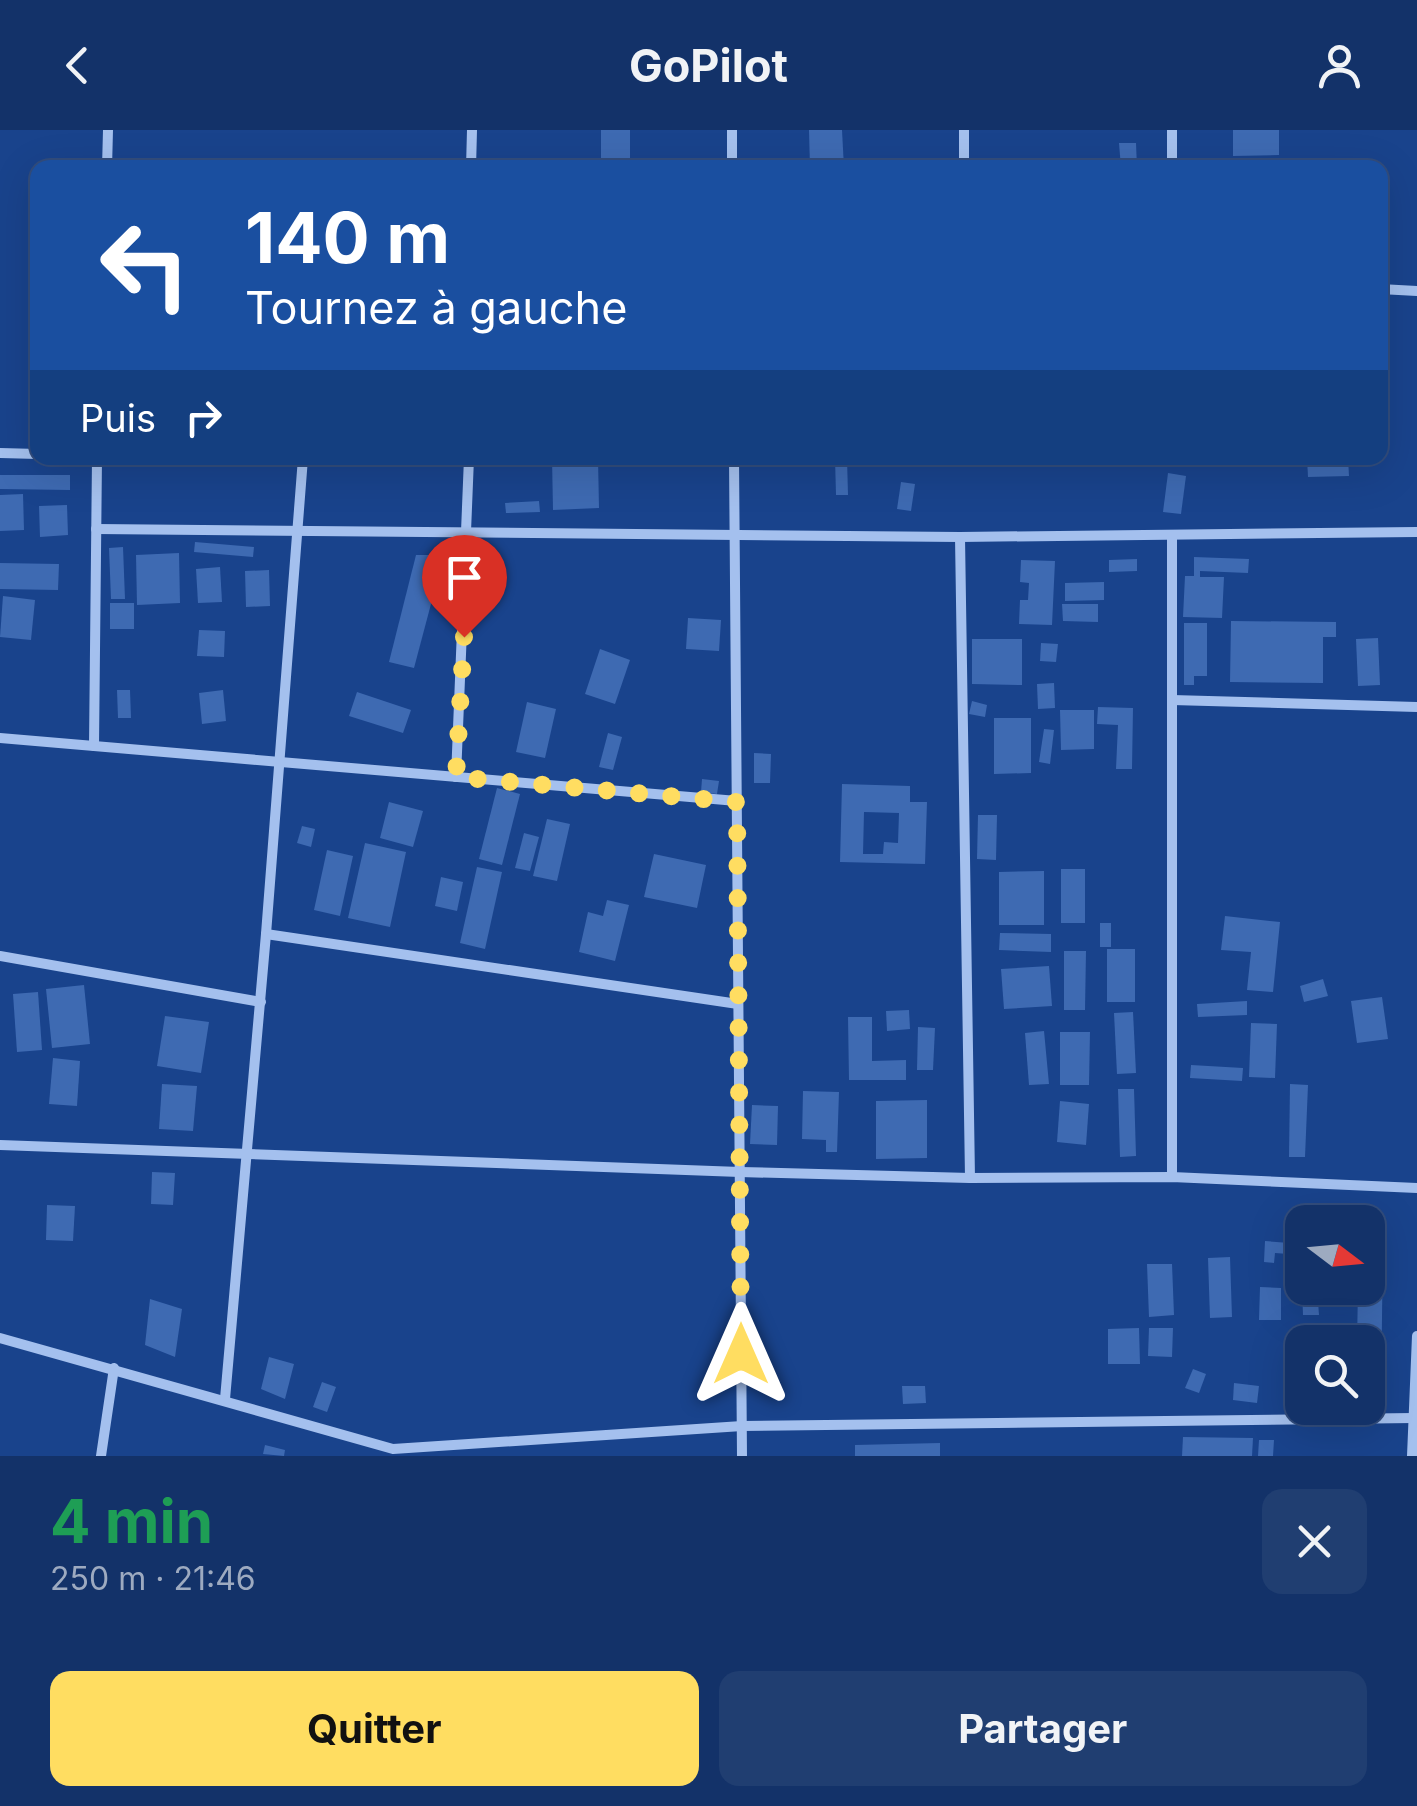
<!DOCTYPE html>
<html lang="fr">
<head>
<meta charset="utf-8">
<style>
	:root { --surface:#133269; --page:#203e71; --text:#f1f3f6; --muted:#9daac0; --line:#324d7d; --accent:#ffdd61 }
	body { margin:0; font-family:Inter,sans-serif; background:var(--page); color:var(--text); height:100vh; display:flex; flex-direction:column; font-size:38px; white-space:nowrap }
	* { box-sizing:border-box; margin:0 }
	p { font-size:32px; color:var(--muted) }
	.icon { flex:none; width:55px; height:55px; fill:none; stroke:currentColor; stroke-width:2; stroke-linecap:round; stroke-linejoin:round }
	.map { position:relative; height:1326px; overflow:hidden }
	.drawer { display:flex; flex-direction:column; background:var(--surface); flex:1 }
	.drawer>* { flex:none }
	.guide { position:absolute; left:30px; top:30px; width:1358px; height:305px; border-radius:20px; box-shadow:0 10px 40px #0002,0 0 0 2px var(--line); background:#1a4fa0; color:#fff; overflow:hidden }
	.needle { width:65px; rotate:106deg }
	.buttons { position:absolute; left:1285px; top:1075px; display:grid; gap:20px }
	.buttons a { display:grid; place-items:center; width:100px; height:100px; border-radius:20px; background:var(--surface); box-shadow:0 10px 40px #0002,0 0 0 2px var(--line); font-size:50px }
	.pin { position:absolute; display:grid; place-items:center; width:85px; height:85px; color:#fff; margin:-102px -42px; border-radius:50% 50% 50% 0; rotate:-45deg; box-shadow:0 0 10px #0007 }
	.pin .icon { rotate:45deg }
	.me { position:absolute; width:110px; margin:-55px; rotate:0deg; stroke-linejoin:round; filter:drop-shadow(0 0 8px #0008) }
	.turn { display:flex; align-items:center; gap:35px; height:210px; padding:0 50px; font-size:45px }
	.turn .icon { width:130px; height:130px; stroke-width:2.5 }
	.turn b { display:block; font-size:70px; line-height:85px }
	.then { display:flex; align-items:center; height:95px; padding:0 50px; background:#0003; gap:20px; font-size:38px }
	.round { display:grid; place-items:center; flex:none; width:105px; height:105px; border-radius:20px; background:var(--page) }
	.head { display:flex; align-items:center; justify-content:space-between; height:170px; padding:0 50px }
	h1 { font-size:60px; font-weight:700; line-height:75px; color:#1e9e55 }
	.primary-button { display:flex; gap:20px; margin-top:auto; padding:20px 50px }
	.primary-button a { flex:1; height:115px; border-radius:20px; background:var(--accent); color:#111; font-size:40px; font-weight:700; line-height:115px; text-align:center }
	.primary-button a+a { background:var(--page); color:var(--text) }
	header { display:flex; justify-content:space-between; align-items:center; height:130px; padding:0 50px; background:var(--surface); font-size:45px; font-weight:700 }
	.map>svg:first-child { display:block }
</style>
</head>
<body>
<header><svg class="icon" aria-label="back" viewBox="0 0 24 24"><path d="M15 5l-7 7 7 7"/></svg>GoPilot<svg class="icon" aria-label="person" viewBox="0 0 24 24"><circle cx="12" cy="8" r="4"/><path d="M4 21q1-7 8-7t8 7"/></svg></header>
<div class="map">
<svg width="1417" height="1326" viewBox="0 0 1417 1326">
	<rect width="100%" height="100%" fill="#19438c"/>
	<g fill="#3e6ab2" fill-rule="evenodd">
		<rect x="601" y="0" width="29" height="38"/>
		<polygon points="809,0 842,0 844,38 810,38"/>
		<polygon points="1233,0 1279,0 1279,25 1233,26"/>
		<polygon points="1119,13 1136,13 1137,38 1121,38"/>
		<polygon points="552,328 598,328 599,378 553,380"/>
		<polygon points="835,328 847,328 848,365 836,365"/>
		<polygon points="1307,328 1348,328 1349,346 1308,347"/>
		<polygon points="1168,343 1186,346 1181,384 1163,382"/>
		<polygon points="0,345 70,345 70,360 0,359"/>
		<polygon points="901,352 915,354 911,381 897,379"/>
		<polygon points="23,364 24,400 0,401 0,365"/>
		<polygon points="539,371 540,382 506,383 505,373"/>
		<polygon points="67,375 68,405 40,407 39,376"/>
		<polygon points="195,412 254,417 253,427 194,422"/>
		<polygon points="123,417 125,469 111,469 109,418"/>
		<polygon points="179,423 180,473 137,475 136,425"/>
		<polygon points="416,425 444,425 414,538 389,532"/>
		<polygon points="1194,427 1249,429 1248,443 1200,441 1200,447 1224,447 1222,488 1183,487 1185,446 1194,446"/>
		<polygon points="1137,429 1137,441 1109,442 1109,430"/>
		<polygon points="1021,430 1055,431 1052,495 1019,494 1020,470 1028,470 1029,453 1020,452"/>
		<polygon points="0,433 59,434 58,460 0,459"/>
		<polygon points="220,437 222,472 198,473 196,439"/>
		<polygon points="269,440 270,476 246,477 245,441"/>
		<polygon points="1104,452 1104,470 1065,471 1065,453"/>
		<polygon points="3,466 35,470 31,510 0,507"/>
		<rect x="110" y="473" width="24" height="26"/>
		<polygon points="1062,474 1098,474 1098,492 1063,491"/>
		<polygon points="688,488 721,490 719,521 686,519"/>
		<polygon points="1231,491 1336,492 1336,507 1323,507 1323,553 1230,552"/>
		<polygon points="1184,493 1207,493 1207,546 1194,546 1194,555 1184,555"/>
		<polygon points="199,500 225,501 224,527 197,526"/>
		<polygon points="1378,508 1380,555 1358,556 1356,509"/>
		<polygon points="972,509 1022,509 1022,555 972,554"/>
		<polygon points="1041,513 1058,514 1056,532 1040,531"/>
		<polygon points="600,519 630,530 615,574 585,564"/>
		<polygon points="1054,553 1055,578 1038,579 1037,554"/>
		<polygon points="117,560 130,560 131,588 118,588"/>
		<polygon points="223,560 226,591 202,594 199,563"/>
		<polygon points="357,562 411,580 403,603 349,586"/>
		<polygon points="972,571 987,575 985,587 969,584"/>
		<polygon points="527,572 556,579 545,628 516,622"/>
		<polygon points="1098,577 1133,578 1132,639 1116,639 1118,595 1097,594"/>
		<polygon points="1060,580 1094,580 1094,619 1061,620"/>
		<polygon points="994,588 1031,588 1031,643 994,644"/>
		<polygon points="1044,599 1054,600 1050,634 1039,632"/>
		<polygon points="608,603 622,607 613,640 599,637"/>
		<polygon points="754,623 771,624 770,653 754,653"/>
		<polygon points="702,649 719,651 717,664 701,662"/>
		<path d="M842,654L910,656V672H927L925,734L840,732ZM864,682L899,683L898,713L884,712L883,724H863Z"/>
		<polygon points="497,658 520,664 502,735 479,729"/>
		<polygon points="389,672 423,681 413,717 380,708"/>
		<polygon points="978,685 997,685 996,730 977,729"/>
		<polygon points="547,689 570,694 557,751 533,746"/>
		<polygon points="302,696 315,699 311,717 297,713"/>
		<polygon points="524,703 539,707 530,741 515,738"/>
		<polygon points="365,713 406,722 390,797 348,788"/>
		<polygon points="327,720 353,726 340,786 314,780"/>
		<polygon points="654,724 706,735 697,778 644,767"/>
		<polygon points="477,737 502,742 485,819 460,813"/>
		<rect x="1061" y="739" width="24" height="54"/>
		<polygon points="1044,741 1044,795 999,795 999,742"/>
		<polygon points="441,747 463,752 457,781 435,776"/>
		<polygon points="607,770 629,775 615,831 579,822 588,782 603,786"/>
		<polygon points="1225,786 1280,792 1273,862 1247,860 1251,822 1221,820"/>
		<rect x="1100" y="793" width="11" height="24"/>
		<polygon points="1000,803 1051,804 1051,822 999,820"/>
		<rect x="1107" y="819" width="28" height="53"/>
		<polygon points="1064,821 1086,821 1085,880 1064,880"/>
		<polygon points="1049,836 1052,876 1004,879 1001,839"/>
		<polygon points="1323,849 1328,866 1304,872 1300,856"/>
		<polygon points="84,855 90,914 52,918 46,859"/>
		<polygon points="38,862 42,920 17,922 13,864"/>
		<polygon points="1382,867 1388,909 1357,913 1351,871"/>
		<polygon points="1247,871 1247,885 1198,887 1197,874"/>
		<polygon points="909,880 910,899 887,901 886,881"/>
		<polygon points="1133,882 1136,943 1117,944 1114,883"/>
		<polygon points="165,886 209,892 201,943 157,936"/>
		<polygon points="848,887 872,887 872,931 906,930 906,950 849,950"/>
		<polygon points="1251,893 1277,894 1275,948 1249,947"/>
		<polygon points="918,897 935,898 933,940 917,940"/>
		<polygon points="1044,901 1049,954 1029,955 1025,903"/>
		<polygon points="1060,902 1090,902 1089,955 1060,955"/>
		<polygon points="53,928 80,931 77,976 49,974"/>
		<polygon points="1191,935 1243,938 1242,951 1190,948"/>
		<polygon points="162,954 197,956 193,1001 159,999"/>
		<polygon points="1290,954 1308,955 1305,1027 1289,1027"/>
		<polygon points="1118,959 1134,959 1136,1026 1120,1027"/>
		<polygon points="803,961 839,962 837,1022 826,1022 826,1010 802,1009"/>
		<polygon points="927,970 927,1028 876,1029 876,971"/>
		<polygon points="1060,971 1089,974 1086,1015 1057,1012"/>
		<polygon points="752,975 778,976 777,1015 750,1014"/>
		<polygon points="152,1042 175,1043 173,1075 151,1074"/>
		<polygon points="47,1075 75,1076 73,1111 46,1110"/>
		<polygon points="1368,1108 1383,1108 1381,1269 1368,1269 1368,1212 1357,1212 1358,1158 1368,1158"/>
		<polygon points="1265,1111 1302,1114 1302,1125 1275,1123 1274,1133 1264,1132"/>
		<polygon points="1230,1127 1232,1187 1210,1188 1208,1128"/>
		<polygon points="1147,1134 1172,1134 1174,1185 1149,1187"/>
		<polygon points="1260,1157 1281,1158 1281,1190 1259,1190"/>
		<polygon points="1302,1158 1317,1158 1319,1185 1303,1185"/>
		<polygon points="150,1169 182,1179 175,1227 145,1215"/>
		<polygon points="1139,1198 1140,1234 1108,1234 1108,1199"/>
		<polygon points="1149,1198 1173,1198 1172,1227 1148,1226"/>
		<polygon points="269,1227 294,1234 285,1269 261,1259"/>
		<polygon points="1193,1239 1206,1244 1199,1263 1185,1258"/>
		<polygon points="322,1252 336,1257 327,1282 313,1277"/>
		<polygon points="1234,1253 1259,1256 1257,1273 1233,1270"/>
		<polygon points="902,1256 925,1256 926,1273 903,1274"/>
		<polygon points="1183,1307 1253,1308 1252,1326 1182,1326"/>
		<polygon points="1259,1310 1274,1310 1273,1326 1258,1326"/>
		<polygon points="940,1313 940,1326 855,1326 855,1315"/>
		<polygon points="265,1315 285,1320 284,1326 263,1324"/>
	</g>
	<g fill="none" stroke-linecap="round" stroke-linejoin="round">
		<g stroke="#a4c0ee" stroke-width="10">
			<polyline points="732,0 732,38"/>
			<polyline points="107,38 108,0"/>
			<polyline points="471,38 472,0"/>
			<polyline points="964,38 964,0"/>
			<polyline points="1172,38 1172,0"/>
			<polyline points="1380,159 1417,161"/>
			<polyline points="0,323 38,324"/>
			<polyline points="734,328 742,1326"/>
			<polyline points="96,399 960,407 1417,402"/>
			<polyline points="1172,406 1172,1047"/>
			<polyline points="960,407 970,1048"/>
			<polyline points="1172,570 1417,577"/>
			<polyline points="0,608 737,671"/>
			<polyline points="94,616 97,328"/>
			<polyline points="456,647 469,328"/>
			<polyline points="266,804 738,874"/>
			<polyline points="0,826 261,872"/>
			<polyline points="0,1015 740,1042 970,1048 1172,1047 1417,1058"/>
			<polyline points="0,1208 393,1319 742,1296 1414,1288"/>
			<polyline points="225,1269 266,804 303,328"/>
			<polyline points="101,1326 114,1238"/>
			<polyline points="1412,1326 1417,1206"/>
		</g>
	</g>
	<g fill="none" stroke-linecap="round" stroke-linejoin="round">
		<polyline stroke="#ffdd61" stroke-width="18" stroke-dasharray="0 32.4" points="464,507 456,647 737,672 741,1224"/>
	</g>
</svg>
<div class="buttons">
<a><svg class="needle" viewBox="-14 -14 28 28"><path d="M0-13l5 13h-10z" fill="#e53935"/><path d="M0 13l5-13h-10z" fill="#9daac0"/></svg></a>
<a><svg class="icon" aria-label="search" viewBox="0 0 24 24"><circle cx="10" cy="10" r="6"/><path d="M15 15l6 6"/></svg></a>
</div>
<div class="pin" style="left:464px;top:507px;background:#d93025"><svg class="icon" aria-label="arrive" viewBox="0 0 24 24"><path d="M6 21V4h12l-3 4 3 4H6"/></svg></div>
<svg class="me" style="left:741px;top:1224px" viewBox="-20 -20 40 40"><path d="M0-17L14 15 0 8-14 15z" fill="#ffdd61" stroke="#fff" stroke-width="4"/></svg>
<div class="guide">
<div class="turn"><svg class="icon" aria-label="left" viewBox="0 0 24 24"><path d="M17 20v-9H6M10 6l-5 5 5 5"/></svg><div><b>140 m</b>Tournez à gauche</div></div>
<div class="then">Puis<svg class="icon" aria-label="right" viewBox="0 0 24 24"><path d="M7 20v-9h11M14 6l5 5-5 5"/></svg></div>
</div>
</div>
<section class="drawer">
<div class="head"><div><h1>4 min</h1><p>250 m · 21:46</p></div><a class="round"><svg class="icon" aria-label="close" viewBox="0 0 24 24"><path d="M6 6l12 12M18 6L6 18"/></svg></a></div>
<div class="primary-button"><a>Quitter</a><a>Partager</a></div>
</section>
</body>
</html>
